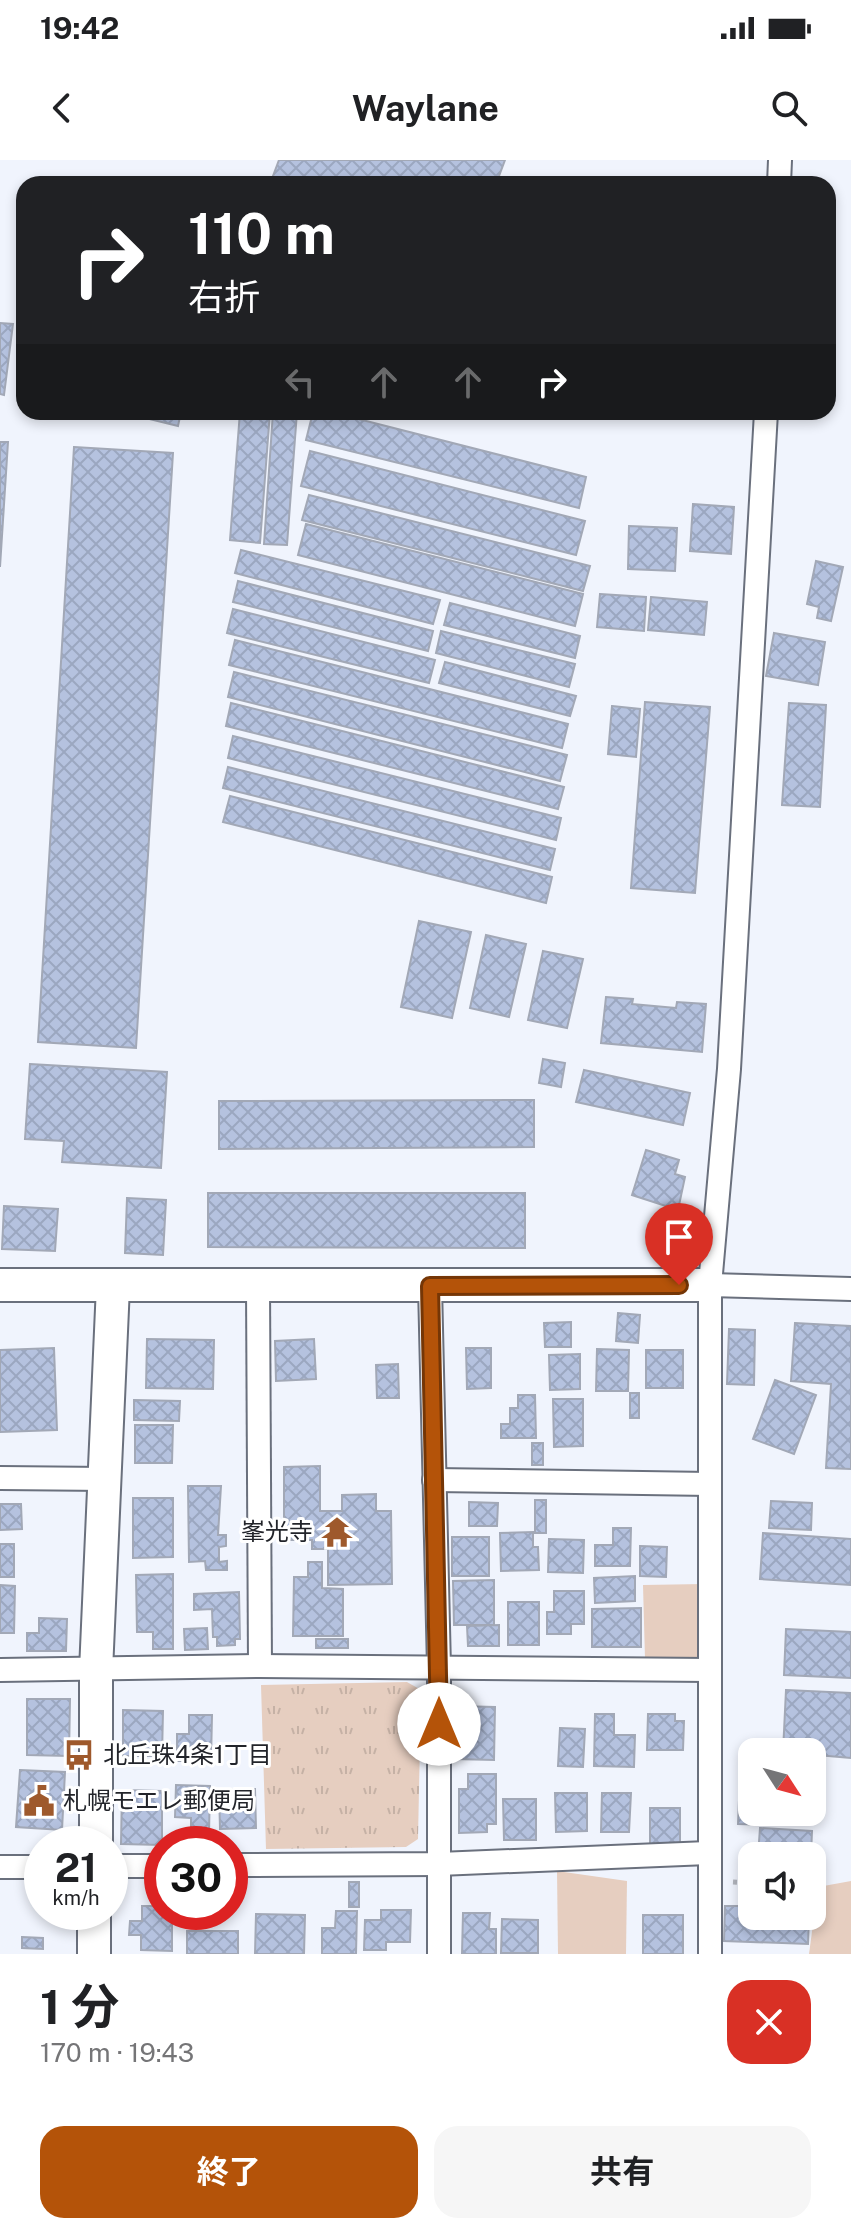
<!DOCTYPE html>
<html lang="ja">
<head>
<meta charset="utf-8">
<style>
	:root { --surface:#fff; --page:#f6f6f6; --text:#202124; --muted:#757577; --accent:#b45309 }
	body { margin:0; font-family:"Public Sans","Noto Sans JP",sans-serif; background:var(--page); color:var(--text); height:100vh; display:flex; flex-direction:column; font-size:30px; white-space:nowrap }
	* { box-sizing:border-box; margin:0 }
	p { font-size:26px; color:var(--muted) }
	.icon { flex:none; width:44px; height:44px; fill:none; stroke:currentColor; stroke-width:2; stroke-linecap:round; stroke-linejoin:round }
	.map { position:relative; height:1794px; overflow:hidden }
	.drawer { display:flex; flex-direction:column; background:var(--surface); flex:1 }
	.drawer>* { flex:none }
	.guide { position:absolute; left:16px; top:16px; width:820px; height:244px; border-radius:24px; box-shadow:0 4px 12px #0003; background:#202124; color:#fff; overflow:hidden }
	.needle { width:52px; rotate:126deg }
	.tools { position:absolute; left:738px; top:1578px; display:grid; gap:16px }
	.tools a { display:grid; place-items:center; width:88px; height:88px; border-radius:16px; background:var(--surface); box-shadow:0 4px 12px #0003; font-size:40px }
	.speed { position:absolute; left:24px; top:1666px; display:flex; gap:16px; font-size:40px; font-weight:700; text-align:center }
	.speed>* { display:grid; place-content:center; width:104px; height:104px; border-radius:50%; background:var(--surface); box-shadow:0 4px 12px #0003; line-height:1 }
	.speed small { font-size:20px; font-weight:400 }
	.speed .limit { border:12px solid #d22; background:#fff; color:#111 }
	.pin { position:absolute; display:grid; place-items:center; width:68px; height:68px; color:#fff; margin:-82px -34px; border-radius:50% 50% 50% 0; rotate:-45deg; box-shadow:0 0 8px #0007 }
	.pin .icon { rotate:45deg }
	.me { position:absolute; width:88px; margin:-44px; rotate:0deg; stroke-linejoin:round; filter:drop-shadow(0 0 6px #0008) }
	.turn { display:flex; align-items:center; gap:28px; height:168px; padding:0 40px; font-size:36px }
	.turn .icon { width:104px; height:104px; stroke-width:2.5 }
	.turn b { display:block; font-size:56px; line-height:68px }
	.lanes { display:flex; align-items:center; height:76px; padding:0 40px; background:#0003; justify-content:center; gap:40px; direction:ltr }
	.lanes .off { opacity:.35 }
	.round { display:grid; place-items:center; flex:none; width:84px; height:84px; border-radius:24px; background:var(--page) }
	.head { display:flex; align-items:center; justify-content:space-between; height:136px; padding:0 40px }
	h1 { font-size:48px; font-weight:700; line-height:60px }
	.cta { display:flex; gap:16px; margin-top:auto; padding:16px 40px }
	.cta a { flex:1; height:92px; border-radius:24px; background:var(--accent); color:#fff; font-size:32px; font-weight:700; line-height:92px; text-align:center }
	.cta a+a { background:var(--page); color:var(--text) }
	.status { display:flex; justify-content:space-between; align-items:center; height:56px; padding:0 40px; background:var(--surface); direction:ltr }
	.status svg { height:22px; fill:currentColor }
	header { display:flex; justify-content:space-between; align-items:center; height:104px; padding:0 40px; background:var(--surface); font-size:36px; font-weight:700 }
	.map>svg:first-child { display:block }
</style>
</head>
<body>
<div class="status"><b>19:42</b><svg viewBox="0 0 49 12"><path d="M0 12V9h3v3zM5 12V6h3v6zM10 12V3h3v9zM15 12V0h3v12zM26 1h20v11H26zM47 4h2v5h-2z"/></svg></div>
<header><svg class="icon" aria-label="back" viewBox="0 0 24 24"><path d="M15 5l-7 7 7 7"/></svg>Waylane<svg class="icon" aria-label="search" viewBox="0 0 24 24"><circle cx="10" cy="10" r="6"/><path d="M15 15l6 6"/></svg></header>
<div class="map">
<svg width="851" height="1794" viewBox="0 0 851 1794">
	<defs>
		<pattern id="park-tufts" width="24" height="20" patternUnits="userSpaceOnUse" patternTransform="scale(2)"><rect width="24" height="20" fill="#e6cec0"/><path d="M3 7l-1-3M5 7V3M7 7l1-3M15 17l-1-3M17 17v-4M19 17l1-3" fill="none" stroke="#c5b1a5"/></pattern>
		<pattern id="building-cross-hatch" width="8" height="8" patternUnits="userSpaceOnUse" patternTransform="scale(2)"><rect width="8" height="8" fill="#b5c2df"/><path d="M0 0l8 8M0 8l8-8" fill="none" stroke="#9ba7c0"/></pattern>
	</defs>
	<rect width="100%" height="100%" fill="#f0f4fd"/>
	<g fill="#e6cec0">
		<polygon points="703,1424 703,1504 645,1499 643,1425"/>
		<polygon points="557,1711 627,1721 626,1794 558,1794"/>
		<polygon points="851,1721 851,1794 809,1794 818,1727"/>
	</g>
	<polygon fill="url(#park-tufts)" points="407,1522 421,1530 418,1679 406,1687 266,1689 261,1525"/>
	<g fill="url(#building-cross-hatch)" stroke="#a2a8b6" stroke-width="2">
		<polygon points="279,0 505,0 496,24 270,24"/>
		<polygon points="0,163 13,164 4,235 0,234"/>
		<polygon points="121,252 181,252 178,266"/>
		<polygon points="240,252 270,252 260,383 230,380"/>
		<polygon points="273,252 297,252 287,385 264,384"/>
		<polygon points="313,252 331,252 586,317 579,348 306,280"/>
		<polygon points="0,282 8,282 0,407"/>
		<polygon points="74,287 173,293 136,888 38,882"/>
		<polygon points="310,291 585,361 576,395 301,326"/>
		<polygon points="309,335 590,406 583,431 302,360"/>
		<polygon points="693,344 734,347 731,394 690,391"/>
		<polygon points="306,364 583,434 575,466 298,395"/>
		<polygon points="629,366 677,368 675,411 628,409"/>
		<polygon points="241,390 440,440 433,464 235,413"/>
		<polygon points="816,401 843,407 831,461 817,458 819,447 807,444"/>
		<polygon points="238,421 433,471 428,491 233,442"/>
		<polygon points="600,434 646,437 644,471 597,467"/>
		<polygon points="651,437 707,442 704,475 648,470"/>
		<polygon points="450,443 580,476 575,498 444,465"/>
		<polygon points="233,449 435,500 429,523 227,473"/>
		<polygon points="441,471 575,504 569,527 436,493"/>
		<polygon points="774,473 825,482 818,525 766,516"/>
		<polygon points="235,480 568,564 562,588 229,505"/>
		<polygon points="445,502 576,536 570,556 439,523"/>
		<polygon points="234,512 567,595 560,621 228,537"/>
		<polygon points="645,542 710,547 695,733 631,728"/>
		<polygon points="231,543 564,627 558,649 226,566"/>
		<polygon points="789,543 826,545 820,647 782,645"/>
		<polygon points="612,546 640,549 636,597 608,594"/>
		<polygon points="233,576 561,658 556,680 228,598"/>
		<polygon points="228,607 555,689 550,710 223,628"/>
		<polygon points="230,636 552,717 546,743 223,662"/>
		<polygon points="419,761 471,772 452,858 401,847"/>
		<polygon points="486,775 526,784 509,857 470,848"/>
		<polygon points="543,791 583,799 567,868 528,860"/>
		<polygon points="606,837 633,839 632,844 676,848 677,842 706,844 702,892 601,883"/>
		<polygon points="543,899 565,903 561,927 539,923"/>
		<polygon points="30,904 167,912 161,1008 62,1002 64,981 25,979"/>
		<polygon points="584,910 690,933 683,965 576,942"/>
		<polygon points="534,940 534,987 219,989 219,941"/>
		<polygon points="646,990 679,1000 675,1014 685,1017 678,1050 632,1035"/>
		<polygon points="208,1033 525,1033 525,1088 208,1087"/>
		<polygon points="127,1038 166,1040 163,1095 125,1093"/>
		<polygon points="4,1046 58,1049 55,1091 2,1089"/>
		<polygon points="654,1069 684,1069 684,1095 654,1096"/>
		<polygon points="618,1153 640,1155 638,1183 616,1181"/>
		<polygon points="571,1162 571,1187 545,1187 544,1163"/>
		<polygon points="795,1163 851,1166 851,1309 826,1308 831,1224 791,1221"/>
		<polygon points="729,1169 755,1170 754,1225 727,1224"/>
		<polygon points="147,1179 214,1180 213,1229 146,1228"/>
		<polygon points="314,1179 316,1219 276,1221 275,1181"/>
		<polygon points="54,1188 57,1270 0,1272 0,1190"/>
		<polygon points="466,1188 491,1188 491,1228 467,1229"/>
		<polygon points="597,1189 629,1190 628,1231 596,1231"/>
		<rect x="646" y="1190" width="37" height="38"/>
		<polygon points="580,1194 580,1229 550,1230 549,1195"/>
		<polygon points="398,1204 399,1238 377,1238 376,1205"/>
		<polygon points="775,1220 816,1235 794,1294 753,1279"/>
		<rect x="630" y="1233" width="9" height="25"/>
		<polygon points="518,1235 535,1235 536,1278 501,1278 501,1264 510,1264 510,1248 518,1248"/>
		<polygon points="553,1239 583,1239 583,1286 554,1287"/>
		<polygon points="134,1240 180,1241 179,1261 134,1260"/>
		<polygon points="135,1265 173,1265 172,1303 135,1303"/>
		<rect x="532" y="1283" width="11" height="22"/>
		<polygon points="320,1306 320,1351 342,1351 342,1335 376,1334 376,1351 391,1351 392,1424 328,1425 328,1389 312,1389 312,1380 284,1380 284,1307"/>
		<polygon points="188,1326 221,1326 218,1375 226,1375 226,1386 219,1387 219,1402 227,1401 227,1410 206,1410 205,1401 189,1402"/>
		<polygon points="133,1338 173,1338 173,1397 133,1398"/>
		<rect x="535" y="1340" width="11" height="33"/>
		<polygon points="771,1341 812,1343 811,1370 769,1368"/>
		<polygon points="469,1342 498,1343 497,1366 469,1366"/>
		<polygon points="0,1344 21,1344 22,1369 0,1370"/>
		<polygon points="613,1368 631,1368 630,1406 595,1406 595,1385 613,1385"/>
		<polygon points="533,1372 533,1387 538,1387 539,1410 501,1411 500,1373"/>
		<polygon points="763,1373 851,1379 851,1425 760,1419"/>
		<rect x="452" y="1377" width="37" height="39"/>
		<polygon points="549,1379 584,1380 583,1413 548,1412"/>
		<rect x="0" y="1384" width="14" height="33"/>
		<polygon points="640,1386 667,1387 666,1417 640,1416"/>
		<polygon points="308,1402 322,1402 322,1428 343,1429 343,1476 293,1476 294,1417 308,1417"/>
		<polygon points="173,1414 173,1489 153,1489 153,1472 137,1472 136,1415"/>
		<polygon points="635,1416 635,1441 595,1443 594,1418"/>
		<polygon points="494,1420 494,1465 454,1465 453,1421"/>
		<polygon points="0,1425 15,1426 14,1473 0,1473"/>
		<polygon points="554,1431 584,1431 584,1464 571,1464 571,1474 547,1474 547,1452 554,1452"/>
		<polygon points="239,1432 240,1479 235,1479 235,1485 217,1486 217,1477 213,1477 212,1449 194,1450 194,1434"/>
		<rect x="508" y="1442" width="31" height="43"/>
		<polygon points="641,1448 641,1487 592,1487 592,1449"/>
		<polygon points="39,1458 67,1459 66,1491 27,1491 27,1473 39,1473"/>
		<polygon points="499,1465 499,1486 468,1486 467,1466"/>
		<polygon points="207,1468 208,1489 185,1490 184,1469"/>
		<polygon points="786,1469 851,1472 851,1518 784,1515"/>
		<rect x="316" y="1479" width="32" height="9"/>
		<polygon points="786,1530 851,1533 851,1598 783,1592"/>
		<polygon points="27,1539 70,1539 69,1596 27,1595"/>
		<polygon points="456,1546 495,1547 494,1600 455,1599"/>
		<polygon points="123,1550 163,1551 162,1596 123,1596"/>
		<polygon points="595,1554 614,1554 614,1575 635,1575 634,1607 594,1606"/>
		<polygon points="648,1554 675,1554 675,1561 684,1561 683,1590 647,1590"/>
		<polygon points="189,1555 212,1555 211,1601 177,1601 177,1574 189,1574"/>
		<polygon points="560,1568 585,1569 583,1607 558,1606"/>
		<polygon points="20,1610 65,1612 62,1670 16,1667"/>
		<polygon points="468,1614 496,1614 496,1664 487,1664 487,1672 459,1673 459,1629 468,1629"/>
		<polygon points="176,1625 210,1626 209,1673 191,1673 191,1658 175,1657"/>
		<polygon points="255,1629 256,1668 220,1669 219,1630"/>
		<polygon points="122,1630 162,1631 162,1685 121,1684"/>
		<polygon points="555,1633 587,1633 587,1671 556,1672"/>
		<polygon points="602,1633 631,1633 629,1672 601,1672"/>
		<polygon points="503,1639 536,1639 536,1680 504,1680"/>
		<polygon points="739,1640 752,1641 752,1652 774,1652 774,1665 738,1664"/>
		<rect x="650" y="1648" width="30" height="36"/>
		<polygon points="760,1668 812,1671 811,1696 758,1696"/>
		<rect x="349" y="1722" width="10" height="25"/>
		<polygon points="142,1746 162,1746 162,1752 172,1752 172,1791 141,1790 141,1775 129,1775 130,1761 142,1761"/>
		<polygon points="725,1746 752,1746 752,1756 809,1756 808,1784 724,1781"/>
		<polygon points="381,1750 411,1750 410,1782 386,1782 386,1790 364,1790 365,1760 381,1760"/>
		<polygon points="336,1751 357,1751 356,1794 322,1794 322,1768 335,1768"/>
		<polygon points="463,1753 490,1753 489,1769 496,1769 496,1794 462,1794"/>
		<polygon points="256,1754 305,1755 304,1794 255,1794"/>
		<rect x="643" y="1755" width="40" height="39"/>
		<polygon points="502,1759 538,1760 538,1793 501,1793"/>
		<rect x="187" y="1771" width="51" height="23"/>
		<polygon points="22,1777 43,1778 43,1789 22,1788"/>
	</g>
	<g fill="none" stroke-linecap="round" stroke-linejoin="round">
		<defs>
			<g id="street">
				<polyline points="779,24 780,0"/>
				<polyline points="710,1125 851,1129"/>
				<polyline points="258,1126 260,1506"/>
				<polyline points="430,1126 439,1508 439,1794"/>
				<polyline points="0,1318 107,1319"/>
				<polyline points="434,1320 710,1324"/>
				<polyline points="0,1510 260,1506 709,1510"/>
				<polyline points="230,1705 439,1704 708,1693"/>
				<polyline points="110,1706 162,1706"/>
				<polyline points="0,1707 42,1707"/>
				<polyline points="710,1794 710,1125 729,909 766,252"/>
			</g>
			<g id="secondary">
				<polyline points="0,1125 710,1125"/>
				<polyline points="96,1684 96,1511 113,1126"/>
				<polyline points="94,1794 94,1752"/>
			</g>
		</defs>
		<use href="#street" stroke="#6a707d" stroke-width="26"/>
		<use href="#secondary" stroke="#6a707d" stroke-width="36"/>
		<g stroke="#b2b5bd" stroke-width="5" stroke-dasharray="4 6" stroke-linecap="butt">
			<polyline points="733,1722 752,1723"/>
			<polyline points="812,1726 818,1727"/>
		</g>
		<use href="#street" stroke="#fff" stroke-width="22"/>
		<use href="#secondary" stroke="#fff" stroke-width="32"/>
	</g>
	<g fill="none" stroke-linecap="round" stroke-linejoin="round">
		<defs>
			<polyline id="route" points="439,1564 430,1126 679,1125"/>
		</defs>
		<use href="#route" stroke="#753606" stroke-width="20"/>
		<use href="#route" stroke="#b45309" stroke-width="14"/>
	</g>
	<defs>
		<symbol id="temple-bare" viewBox="-9 -9 18 18"><path d="M0-6L5-2H3V0L6.5 2.5H4V6H1.5V3h-3V6H-4V2.5H-6.5L-3 0V-2H-5Z" fill="#9e592c" stroke="#fff" stroke-width="2.5" paint-order="stroke"/></symbol>
		<symbol id="bus-bare" viewBox="-9 -9 18 18"><path d="M-5-6H5V4H4V6H2V4H-2V6H-4V4H-5ZM-3.5-4V0h7V-4ZM-3.5 1.2v1.5H-2V1.2ZM2 1.2v1.5H3.5V1.2Z" fill="#9e592c" stroke="#fff" stroke-width="2.5" paint-order="stroke"/></symbol>
		<symbol id="civic-bare" viewBox="-9 -9 18 18"><path d="M-.6-6.5H3V-4.5H.6V-3L4-1V1h2V6H-6V1h2V-1L-.6-3ZM-1.2 2.5V6h2.4V2.5Z" fill="#9e592c" stroke="#fff" stroke-width="2.5" paint-order="stroke"/></symbol>
	</defs>
	<g fill-rule="evenodd">
		<use href="#temple-bare" x="315" y="1350" width="44" height="44"/>
		<use href="#bus-bare" x="57" y="1573" width="44" height="44"/>
		<use href="#civic-bare" x="17" y="1619" width="44" height="44"/>
	</g>
	<g text-anchor="middle" stroke-width="6" stroke-linejoin="round" paint-order="stroke">
		<g font-size="24" fill="#22242a" stroke="#fff" text-anchor="start">
			<text x="313" y="1380" text-anchor="end">峯光寺</text>
			<text x="103" y="1603">北丘珠4条1丁目</text>
			<text x="63" y="1649">札幌モエレ郵便局</text>
		</g>
	</g>
</svg>
<div class="tools">
<a><svg class="needle" viewBox="-14 -14 28 28"><path d="M0-13l5 13h-10z" fill="#e53935"/><path d="M0 13l5-13h-10z" fill="#757577"/></svg></a>
<a><svg class="icon" aria-label="sound" viewBox="0 0 24 24"><path d="M4 9h4l5-4v14l-5-4H4zM17 9q2 3 0 6"/></svg></a>
</div>
<div class="speed"><div>21<small>km/h</small></div><div class="limit">30</div></div>
<div class="pin" style="left:679px;top:1125px;background:#d93025"><svg class="icon" aria-label="arrive" viewBox="0 0 24 24"><path d="M6 21V4h12l-3 4 3 4H6"/></svg></div>
<svg class="me" style="left:439px;top:1564px" viewBox="-20 -20 40 40"><circle r="19" fill="#fff"/><path d="M0-13L10 11 0 6-10 11z" fill="#b45309"/></svg>
<div class="guide">
<div class="turn"><svg class="icon" aria-label="right" viewBox="0 0 24 24"><path d="M7 20v-9h11M14 6l5 5-5 5"/></svg><div><b>110 m</b>右折</div></div>
<div class="lanes"><svg class="icon off" aria-label="left" viewBox="0 0 24 24"><path d="M17 20v-9H6M10 6l-5 5 5 5"/></svg><svg class="icon off" aria-label="ahead" viewBox="0 0 24 24"><path d="M12 20V5M6 11l6-6 6 6"/></svg><svg class="icon off" aria-label="ahead" viewBox="0 0 24 24"><path d="M12 20V5M6 11l6-6 6 6"/></svg><svg class="icon" aria-label="right" viewBox="0 0 24 24"><path d="M7 20v-9h11M14 6l5 5-5 5"/></svg></div>
</div>
</div>
<section class="drawer">
<div class="head"><div><h1>1 分</h1><p>170 m · 19:43</p></div><a class="round" style="background:#d93025;color:#fff"><svg class="icon" aria-label="close" viewBox="0 0 24 24"><path d="M6 6l12 12M18 6L6 18"/></svg></a></div>
<div class="cta"><a>終了</a><a>共有</a></div>
</section>
</body>
</html>
